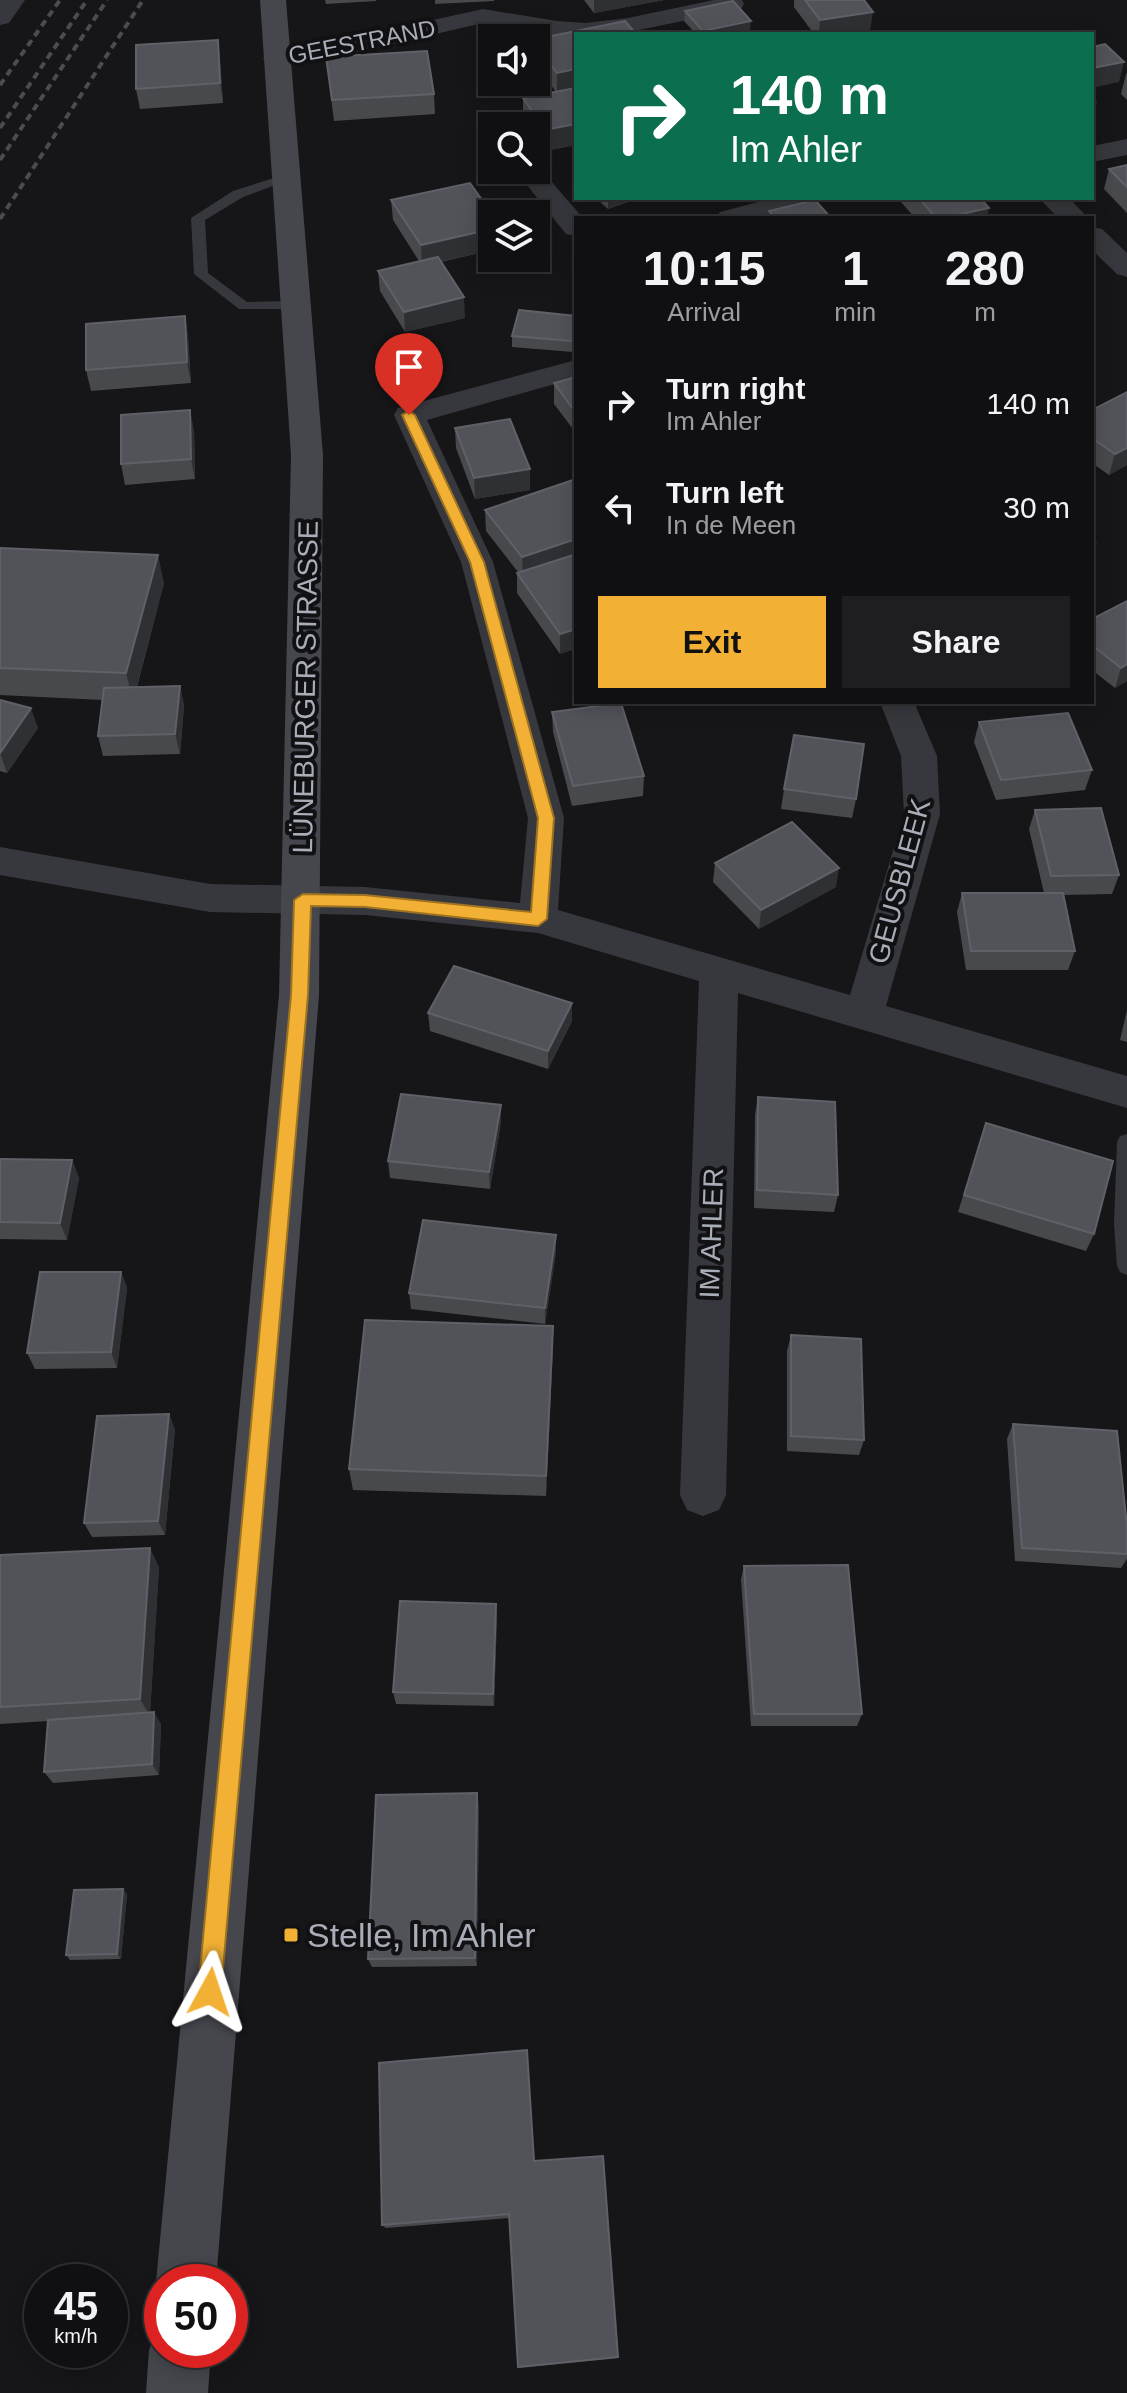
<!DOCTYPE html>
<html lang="en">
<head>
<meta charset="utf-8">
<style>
	:root { --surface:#101012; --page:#1e1e20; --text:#f1f3f6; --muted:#9c9d9f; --line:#303032; --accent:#f2b134 }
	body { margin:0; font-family:Arial,sans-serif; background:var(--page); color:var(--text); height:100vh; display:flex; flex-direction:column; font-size:30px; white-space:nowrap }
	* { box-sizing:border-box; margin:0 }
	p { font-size:26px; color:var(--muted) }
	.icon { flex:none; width:44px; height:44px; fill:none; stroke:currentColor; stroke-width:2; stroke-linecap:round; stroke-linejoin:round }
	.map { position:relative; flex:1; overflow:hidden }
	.side { position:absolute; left:574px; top:216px; width:520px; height:488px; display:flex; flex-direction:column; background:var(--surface); border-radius:0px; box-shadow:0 4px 20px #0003,0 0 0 2px var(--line) }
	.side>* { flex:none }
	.top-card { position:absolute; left:574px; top:32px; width:520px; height:168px; border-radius:0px; box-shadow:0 4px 20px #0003,0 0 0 2px var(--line); background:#0b6e4f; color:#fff; overflow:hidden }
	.buttons { position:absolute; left:478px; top:24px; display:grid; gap:16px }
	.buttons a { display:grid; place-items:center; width:72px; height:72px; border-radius:0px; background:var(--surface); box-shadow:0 4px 20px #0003,0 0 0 2px var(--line); font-size:40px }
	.speed { position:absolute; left:24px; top:2264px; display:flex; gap:16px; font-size:40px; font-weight:700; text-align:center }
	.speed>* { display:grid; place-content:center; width:104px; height:104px; border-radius:50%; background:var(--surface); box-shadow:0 4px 20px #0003,0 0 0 2px var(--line); line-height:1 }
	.speed small { font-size:20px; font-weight:400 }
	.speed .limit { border:12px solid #d22; background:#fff; color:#111 }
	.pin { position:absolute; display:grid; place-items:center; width:68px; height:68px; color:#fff; margin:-82px -34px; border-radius:50% 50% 50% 0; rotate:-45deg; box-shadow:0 0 8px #0007 }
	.pin .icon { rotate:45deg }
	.me { position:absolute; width:88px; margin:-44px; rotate:5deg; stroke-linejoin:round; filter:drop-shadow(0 0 6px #0008) }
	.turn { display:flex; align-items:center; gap:28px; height:168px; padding:0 24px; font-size:36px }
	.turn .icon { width:104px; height:104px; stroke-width:2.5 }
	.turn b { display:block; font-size:56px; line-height:68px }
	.eta { display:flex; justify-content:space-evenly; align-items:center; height:136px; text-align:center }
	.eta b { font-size:48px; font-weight:600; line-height:56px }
	.cta { display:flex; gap:16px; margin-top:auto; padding:16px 24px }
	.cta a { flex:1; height:92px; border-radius:0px; background:var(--accent); color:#111; font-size:32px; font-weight:600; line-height:92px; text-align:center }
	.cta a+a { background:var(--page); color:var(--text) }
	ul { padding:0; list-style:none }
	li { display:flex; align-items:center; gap:24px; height:104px; padding:0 24px }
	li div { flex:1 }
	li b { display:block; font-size:30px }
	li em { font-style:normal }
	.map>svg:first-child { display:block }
</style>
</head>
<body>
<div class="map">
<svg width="1127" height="2393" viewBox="0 0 1127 2393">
	<rect width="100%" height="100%" fill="#161618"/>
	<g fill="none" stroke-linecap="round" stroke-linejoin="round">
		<g fill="#37383d" fill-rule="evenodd">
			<polygon points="280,176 291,179 243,197 205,220 208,273 247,302 295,301 302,305 295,309 239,309 194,274 191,218 233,191"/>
			<polygon points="1127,1134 1127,1275 1120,1272 1117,1266 1114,1224 1117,1142 1120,1136"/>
		</g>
		<g fill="#37383d" fill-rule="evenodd">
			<polygon points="25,0 9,23 0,25 0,0"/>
			<polygon points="714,0 742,0 744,4 741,9 732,11 619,34 576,34 576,38 568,38 483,23 310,63 276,67 267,64 263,59 267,54 310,47 483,9 557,21 586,23 628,18"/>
			<polygon points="1127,139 1127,155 1092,162 1092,146"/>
			<polygon points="536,164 583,218 576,218 576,236 566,234 515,170 536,170"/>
			<polygon points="773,198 818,198 814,204 762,218 716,218 720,212"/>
			<polygon points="1039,198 1069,198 1088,218 1058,218"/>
			<polygon points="1092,227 1102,229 1127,253 1127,277 1117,274 1092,250"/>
			<polygon points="576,360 576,378 427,420 493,562 564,818 558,910 850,995 904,814 901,756 880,702 914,702 937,756 940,814 886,1006 1127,1076 1127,1108 738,993 726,1495 719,1510 703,1516 687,1510 680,1495 699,981 538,933 365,915 210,912 0,875 0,847 210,884 365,887 520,903 528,818 461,562 394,415 398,408"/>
		</g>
		<g fill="#45474d" fill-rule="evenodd">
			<polygon points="260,0 286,0 323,455 319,995 216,2282 162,2282 162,2297 156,2282 279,995 291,455"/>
			<polygon points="162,2327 162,2350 211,2350 208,2393 146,2393 149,2350 158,2328"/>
		</g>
		<g stroke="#4a4c52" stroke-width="4" stroke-dasharray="7 5" stroke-linecap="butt">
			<polyline points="0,85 60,0"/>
			<polyline points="0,128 87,0"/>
			<polyline points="0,160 107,0"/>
			<polyline points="0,219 143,0"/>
		</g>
	</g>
	<g fill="#47494d">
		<polygon points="325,0 376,0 376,1 326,4"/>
		<polygon points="435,0 494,0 494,1 435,4"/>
		<polygon points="584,0 664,0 594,13"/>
		<polygon points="794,0 864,0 870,32 856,34 814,34 794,7"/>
		<polygon points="685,11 750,31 737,34 696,34 684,21"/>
		<polygon points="576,34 576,145 545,151 536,137 536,126 529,126 523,118 523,98 556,92 536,65 536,39"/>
		<polygon points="218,40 220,60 223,103 140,109 136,89"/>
		<polygon points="326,57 434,94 435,114 334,121"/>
		<polygon points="1127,73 1127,100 1121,94 1126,74"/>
		<polygon points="576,155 576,180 572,176 572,156"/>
		<polygon points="1127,165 1127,213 1104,189 1109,169"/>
		<polygon points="596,198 640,198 608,209"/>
		<polygon points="901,198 980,198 987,218 915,218 901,202"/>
		<polygon points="391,200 492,250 441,262 465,318 405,332 380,291 378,271 419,261 393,220"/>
		<polygon points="185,316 188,337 191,383 91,391 86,370"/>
		<polygon points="576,316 576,341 573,352 512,347 512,336"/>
		<polygon points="576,377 576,433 554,404 554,383"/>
		<polygon points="1127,392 1127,465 1109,475 1092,463 1092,410"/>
		<polygon points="455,428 530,469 530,490 475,499 456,448"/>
		<polygon points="194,430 195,479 125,485 121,464"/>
		<polygon points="576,479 560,654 517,593 517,573 518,572 486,531 485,510"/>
		<polygon points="0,548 164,583 137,687 180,686 184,706 180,754 103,756 98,736 102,700 0,695"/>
		<polygon points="1127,601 1127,681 1115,688 1092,670 1092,619"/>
		<polygon points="0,700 38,728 7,773 0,771"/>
		<polygon points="552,712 644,776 643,796 572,806 553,732"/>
		<polygon points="979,722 1092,770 1085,790 996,800 974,742"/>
		<polygon points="784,789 856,799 852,818 781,809"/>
		<polygon points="1035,810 1119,875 1112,894 1063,895 1075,951 1068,970 966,970 957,912 962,893 1044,893 1029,829"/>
		<polygon points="715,863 836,887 759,929 713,882"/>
		<polygon points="572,1003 572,1021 548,1069 430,1031 428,1013"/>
		<polygon points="1127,1010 1127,1042 1120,1040"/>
		<polygon points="758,1097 838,1195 834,1212 754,1208 755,1115"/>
		<polygon points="501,1122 490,1189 390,1178 388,1161"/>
		<polygon points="986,1123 1094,1234 1086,1251 958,1212"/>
		<polygon points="0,1159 72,1160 79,1178 67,1240 0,1239"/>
		<polygon points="556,1252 545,1324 411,1309 409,1293"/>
		<polygon points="121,1272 127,1288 117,1368 35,1369 27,1353"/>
		<polygon points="553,1326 553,1348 546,1496 353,1490 349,1469"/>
		<polygon points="791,1335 864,1440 859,1455 787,1451 787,1351"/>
		<polygon points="1013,1424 1127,1527 1127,1559 1121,1568 1015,1561 1007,1439"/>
		<polygon points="175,1429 165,1535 92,1537 84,1523"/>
		<polygon points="0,1555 159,1567 150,1712 161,1724 159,1775 53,1783 44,1772 48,1721 0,1724"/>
		<polygon points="744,1566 862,1714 857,1726 751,1726 741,1579"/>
		<polygon points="496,1604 497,1617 494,1706 396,1704 393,1692"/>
		<polygon points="479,1804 477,1966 372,1967 368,1959"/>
		<polygon points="127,1894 121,1959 70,1960 66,1955"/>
		<polygon points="534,2161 618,2357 617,2358 519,2368 518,2367 510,2218 386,2228 382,2225"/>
	</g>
	<g fill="#2f3033">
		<polygon points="594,0 664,0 594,13"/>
		<polygon points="873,12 870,32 856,34 819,34 820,20"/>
		<polygon points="751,21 750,31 737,34 702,34 703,31"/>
		<polygon points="218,40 220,60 223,103 220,83"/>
		<polygon points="1124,62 1119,82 1092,88 1092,68"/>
		<polygon points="576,69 576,89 557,93 557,73"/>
		<polygon points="1097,101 1092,122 1092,102"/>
		<polygon points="576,124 576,145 545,151 545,130"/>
		<polygon points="608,198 640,198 608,209"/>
		<polygon points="989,208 987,218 944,218"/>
		<polygon points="492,229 492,250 422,266 421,245"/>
		<polygon points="464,297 465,318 405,332 404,312"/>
		<polygon points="185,316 188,337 191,383 187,362"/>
		<polygon points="576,330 576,341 573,352 573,341"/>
		<polygon points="190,410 194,430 195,479 191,459"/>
		<polygon points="1127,448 1127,465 1109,475 1115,454"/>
		<polygon points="530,469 530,490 475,499 474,478"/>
		<polygon points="576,539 576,559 523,578 522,557"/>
		<polygon points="1097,541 1092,558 1092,543"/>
		<polygon points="158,555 164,583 133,701 126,673"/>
		<polygon points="576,629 576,649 560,654 560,634"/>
		<polygon points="1127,664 1127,681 1115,688 1121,668"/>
		<polygon points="180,686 184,706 180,754 175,734"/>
		<polygon points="31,708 38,728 7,773 0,753"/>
		<polygon points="839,868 836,887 759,929 761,910"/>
		<polygon points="572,1003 572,1021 548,1069 548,1051"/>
		<polygon points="501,1105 501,1122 490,1189 489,1172"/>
		<polygon points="72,1160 79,1178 67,1240 60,1223"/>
		<polygon points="556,1235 556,1252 545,1324 545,1308"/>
		<polygon points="121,1272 127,1288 117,1368 111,1352"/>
		<polygon points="553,1326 553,1348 546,1496 546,1476"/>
		<polygon points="169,1414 175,1429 165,1535 158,1521"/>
		<polygon points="150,1548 159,1567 150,1716 140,1699"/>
		<polygon points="496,1604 497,1617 494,1706 493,1694"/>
		<polygon points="154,1712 161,1724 159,1775 152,1764"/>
		<polygon points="477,1793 479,1804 477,1966 475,1958"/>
		<polygon points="123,1889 127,1894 121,1959 117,1954"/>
	</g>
	<g fill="#525359" stroke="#5f6168" stroke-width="2">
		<polygon points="805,0 864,0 873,12 820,20"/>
		<polygon points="733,1 751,21 703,31 685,11"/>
		<polygon points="625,21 636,34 576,34 576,69 557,73 536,46 536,39"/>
		<polygon points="218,40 220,83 136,89 136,45"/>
		<polygon points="1105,44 1124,62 1092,68 1092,47"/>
		<polygon points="427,51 434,94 332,100 326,57"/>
		<polygon points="576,88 576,124 545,130 523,98"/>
		<polygon points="1127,165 1127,187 1109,169"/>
		<polygon points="470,183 492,214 492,229 421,245 391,200"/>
		<polygon points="919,198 980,198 989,208 944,218 936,218"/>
		<polygon points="815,200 831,218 775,218 769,211"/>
		<polygon points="438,257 464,297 404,312 378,271"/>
		<polygon points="519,310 576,316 576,330 573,341 512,336"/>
		<polygon points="185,316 187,362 86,370 86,324"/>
		<polygon points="576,377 576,413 554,383"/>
		<polygon points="1127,392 1127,448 1115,454 1092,438 1092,410"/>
		<polygon points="190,410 191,459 121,464 121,415"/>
		<polygon points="510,419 530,469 474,478 455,428"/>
		<polygon points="576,479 576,539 522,557 485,510"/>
		<polygon points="0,548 158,555 126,673 0,668"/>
		<polygon points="576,554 576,629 560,634 517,573"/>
		<polygon points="1127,601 1127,664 1121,668 1092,645 1092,619"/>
		<polygon points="180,686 175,734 98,736 104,688"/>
		<polygon points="0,700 31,708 0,753"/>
		<polygon points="621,703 644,776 573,786 552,712"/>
		<polygon points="1068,713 1092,770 1001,780 979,722"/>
		<polygon points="794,735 864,744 856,799 784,789"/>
		<polygon points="1101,808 1119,875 1051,876 1035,810"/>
		<polygon points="792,822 839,868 761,910 715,863"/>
		<polygon points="962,893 1063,893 1075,951 971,951"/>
		<polygon points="454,966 572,1003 548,1051 428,1013"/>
		<polygon points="401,1094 501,1105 489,1172 388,1161"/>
		<polygon points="758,1097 835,1102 838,1195 757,1190"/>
		<polygon points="986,1123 1113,1161 1094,1234 964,1195"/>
		<polygon points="0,1159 72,1160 60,1223 0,1222"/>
		<polygon points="423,1220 556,1235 545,1308 409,1293"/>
		<polygon points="40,1272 121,1272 111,1352 27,1353"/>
		<polygon points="365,1320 553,1326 546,1476 349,1469"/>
		<polygon points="791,1335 861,1339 864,1440 791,1436"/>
		<polygon points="169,1414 158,1521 84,1523 97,1416"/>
		<polygon points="1013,1424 1117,1431 1127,1527 1127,1554 1022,1548"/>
		<polygon points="150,1548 140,1699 0,1707 0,1555"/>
		<polygon points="848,1565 862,1714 754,1714 744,1566"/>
		<polygon points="400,1601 496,1604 493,1694 393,1692"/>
		<polygon points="154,1712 152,1764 44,1772 48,1720"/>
		<polygon points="477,1793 475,1958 368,1959 376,1795"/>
		<polygon points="123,1889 117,1954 66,1955 74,1890"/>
		<polygon points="527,2050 534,2161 603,2156 618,2357 518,2367 509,2214 382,2225 379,2063"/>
	</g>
	<polygon fill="#f2b134" stroke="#9d7322" stroke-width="2" points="409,411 415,415 484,562 554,818 547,919 538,926 365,907 311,906 308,995 221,1992 218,2000 210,2004 202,2000 198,1992 291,995 294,900 303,894 365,895 531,912 538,818 470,562 402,415"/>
	<rect fill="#f2b134" stroke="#111113" stroke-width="3" x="283" y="1927" width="16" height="16" rx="4"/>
	<g text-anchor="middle" stroke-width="8" stroke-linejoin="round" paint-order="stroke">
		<g font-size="24" fill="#a8adb8" stroke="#111113">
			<text transform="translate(362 42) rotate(-11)" y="8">GEESTRAND</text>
		</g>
		<g font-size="28" fill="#a8adb8" stroke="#111113">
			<text transform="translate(305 687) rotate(-89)" y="10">LÜNEBURGER STRASSE</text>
			<text transform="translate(899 881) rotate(-75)" y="10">GEUSBLEEK</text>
			<text transform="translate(711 1233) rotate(-88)" y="10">IM AHLER</text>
		</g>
		<g font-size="34" fill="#a8adb8" stroke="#111113" text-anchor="start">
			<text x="307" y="1947">Stelle, Im Ahler</text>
		</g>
	</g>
</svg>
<div class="buttons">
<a><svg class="icon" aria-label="sound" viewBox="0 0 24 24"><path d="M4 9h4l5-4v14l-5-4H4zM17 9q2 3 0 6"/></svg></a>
<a><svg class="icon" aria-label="search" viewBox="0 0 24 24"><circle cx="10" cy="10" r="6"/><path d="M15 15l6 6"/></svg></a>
<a><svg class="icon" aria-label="layers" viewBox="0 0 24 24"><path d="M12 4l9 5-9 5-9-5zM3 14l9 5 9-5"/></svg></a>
</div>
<div class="speed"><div>45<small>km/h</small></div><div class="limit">50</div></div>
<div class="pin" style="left:409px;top:415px;background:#d93025"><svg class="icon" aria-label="arrive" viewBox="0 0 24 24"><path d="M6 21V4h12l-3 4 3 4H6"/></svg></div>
<svg class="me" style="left:210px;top:1992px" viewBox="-20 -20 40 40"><path d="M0-17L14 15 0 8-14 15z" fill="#f2b134" stroke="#fff" stroke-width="4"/></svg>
<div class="top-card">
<div class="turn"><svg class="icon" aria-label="right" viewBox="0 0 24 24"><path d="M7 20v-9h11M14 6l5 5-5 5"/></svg><div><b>140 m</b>Im Ahler</div></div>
</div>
<section class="side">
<div class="eta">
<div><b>10:15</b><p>Arrival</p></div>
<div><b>1</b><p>min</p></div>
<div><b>280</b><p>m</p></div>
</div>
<ul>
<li><svg class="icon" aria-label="right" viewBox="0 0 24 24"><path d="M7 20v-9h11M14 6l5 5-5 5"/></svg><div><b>Turn right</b><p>Im Ahler</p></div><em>140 m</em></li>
<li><svg class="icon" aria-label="left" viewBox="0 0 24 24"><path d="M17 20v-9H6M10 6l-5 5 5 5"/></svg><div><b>Turn left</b><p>In de Meen</p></div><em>30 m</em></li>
</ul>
<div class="cta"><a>Exit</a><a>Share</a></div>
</section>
</div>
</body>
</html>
